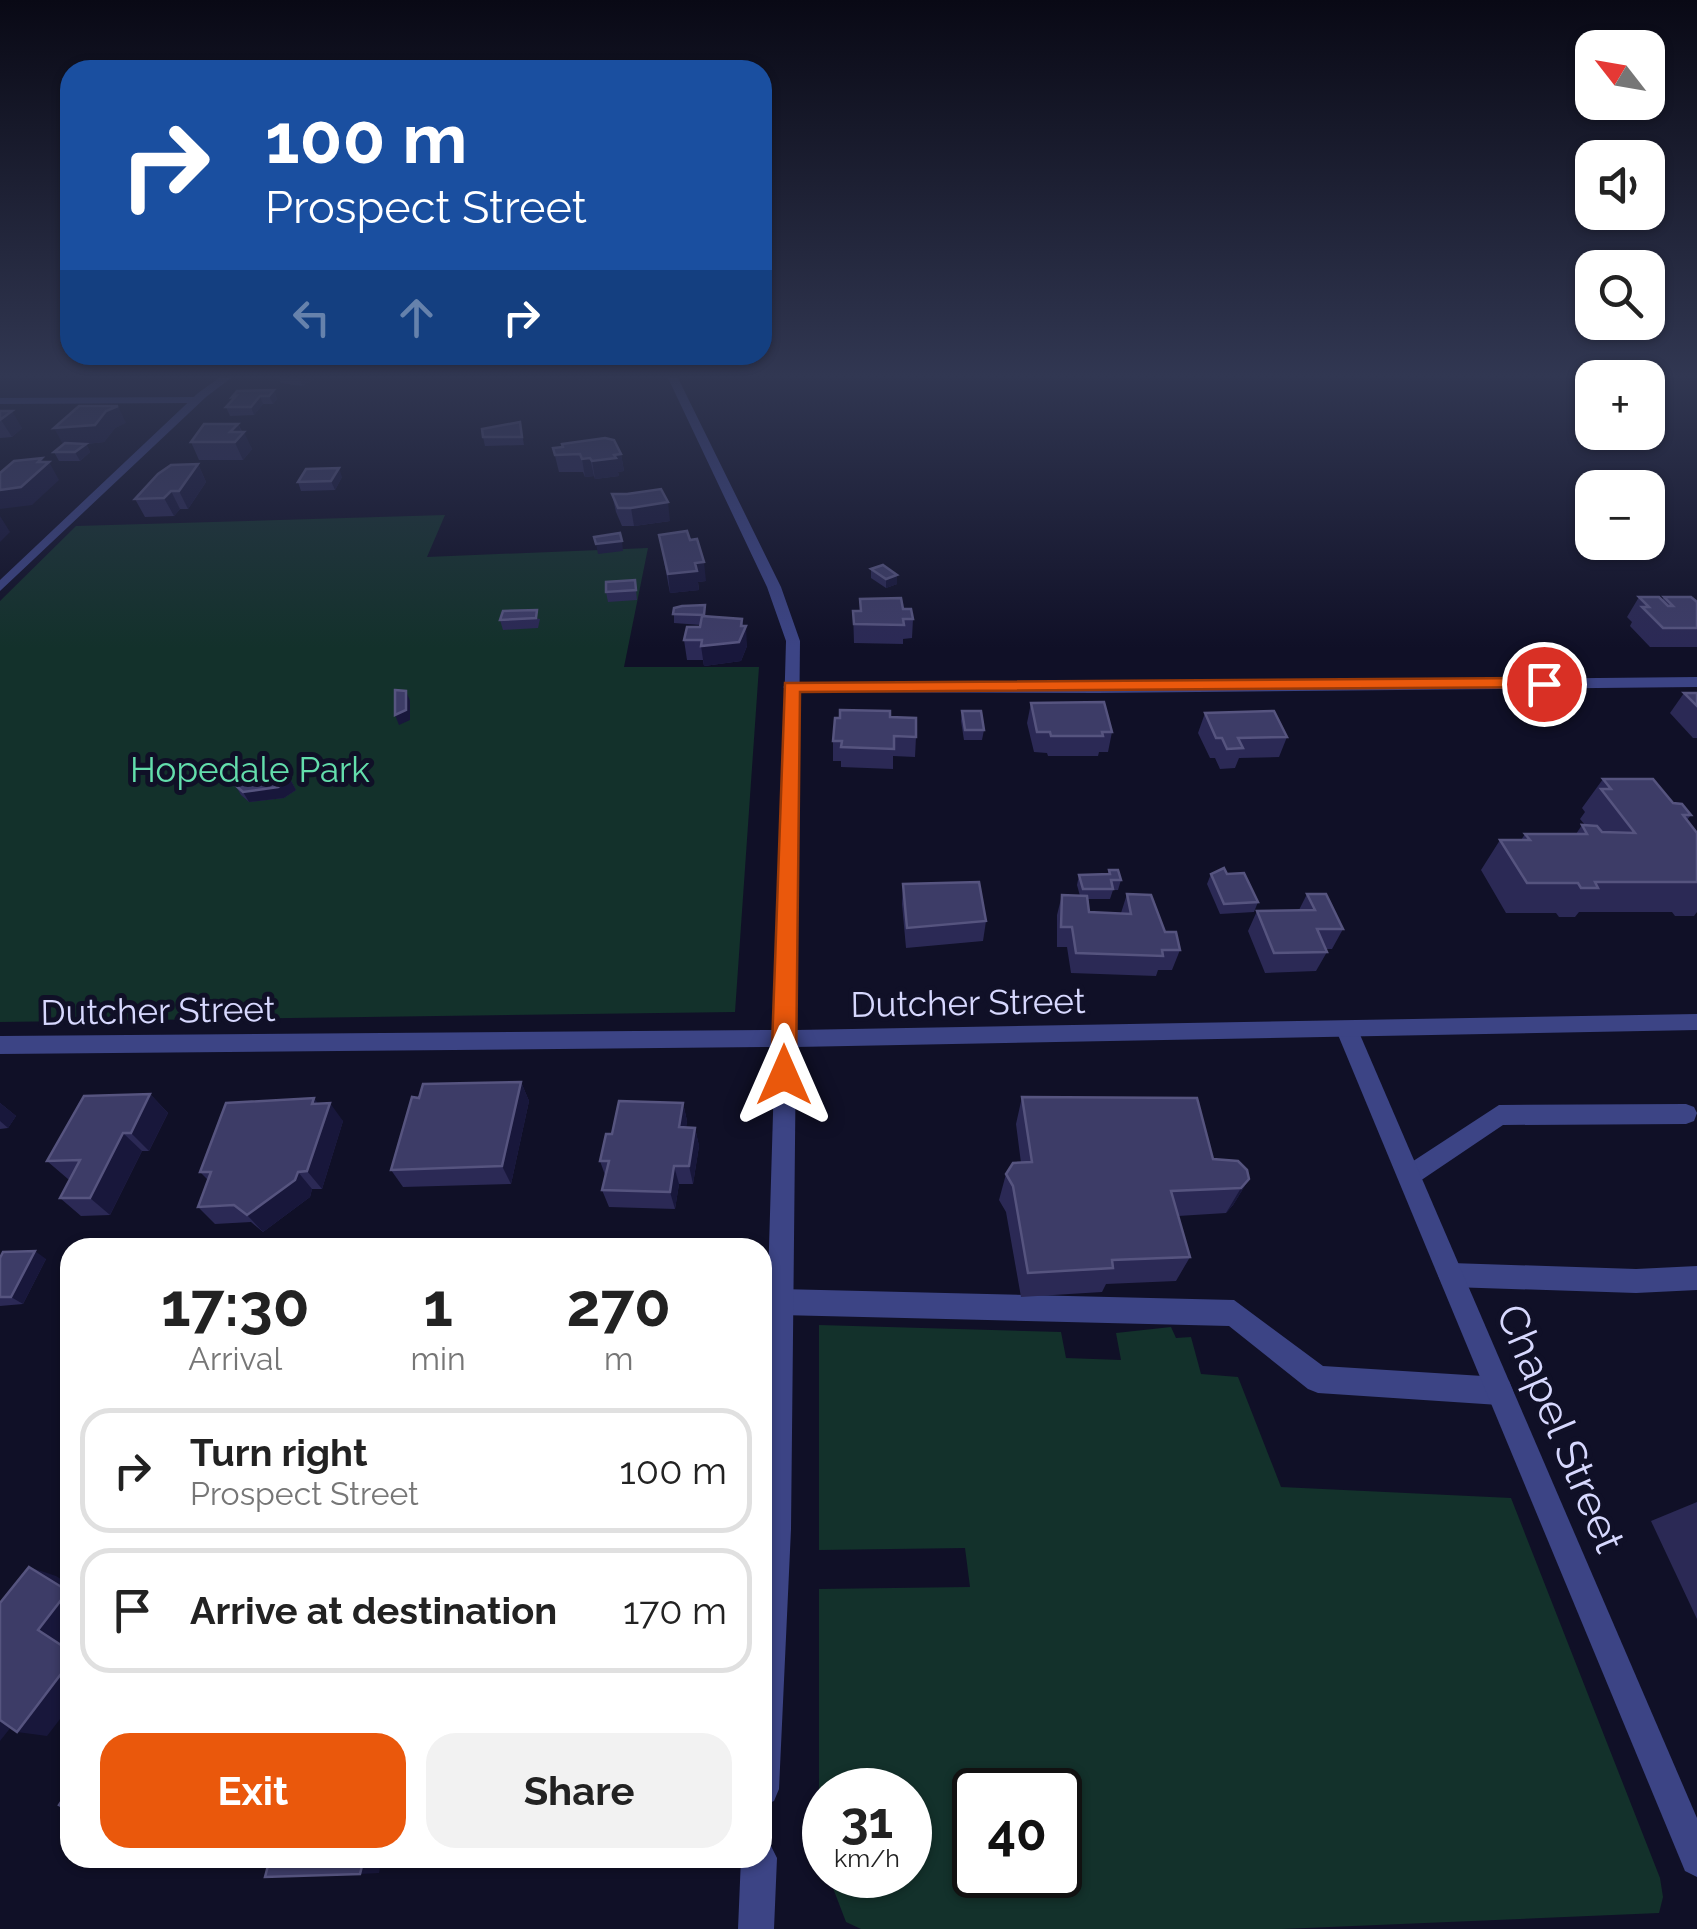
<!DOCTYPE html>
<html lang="en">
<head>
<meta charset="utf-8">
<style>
	:root { --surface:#fff; --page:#f2f2f2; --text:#222; --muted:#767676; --line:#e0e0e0; --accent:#ea580c }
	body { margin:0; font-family:Raleway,sans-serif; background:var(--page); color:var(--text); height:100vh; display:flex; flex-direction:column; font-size:38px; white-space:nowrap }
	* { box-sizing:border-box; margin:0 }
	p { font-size:32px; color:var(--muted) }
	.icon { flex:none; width:55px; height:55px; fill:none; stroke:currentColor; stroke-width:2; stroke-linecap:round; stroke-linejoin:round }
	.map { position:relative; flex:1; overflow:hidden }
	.sheet { position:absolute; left:60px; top:1238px; width:712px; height:630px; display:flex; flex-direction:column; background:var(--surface); border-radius:30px; box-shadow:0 2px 8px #0004 }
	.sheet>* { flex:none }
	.top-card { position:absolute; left:60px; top:60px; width:712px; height:305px; border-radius:30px; box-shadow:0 2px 8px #0004; background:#1a4fa0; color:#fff; overflow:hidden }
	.needle { width:65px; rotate:301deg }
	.buttons { position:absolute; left:1575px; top:30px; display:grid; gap:20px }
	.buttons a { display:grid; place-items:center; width:90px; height:90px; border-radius:20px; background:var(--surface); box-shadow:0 2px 8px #0004; font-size:50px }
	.speed { position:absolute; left:802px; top:1768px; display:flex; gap:20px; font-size:50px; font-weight:700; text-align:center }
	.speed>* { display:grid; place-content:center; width:130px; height:130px; border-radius:50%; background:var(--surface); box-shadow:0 2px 8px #0004; line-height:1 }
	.speed small { font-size:25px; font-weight:400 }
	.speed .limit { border:5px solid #111; border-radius:15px; background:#fff; color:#111 }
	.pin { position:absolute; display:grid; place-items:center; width:85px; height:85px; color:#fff; margin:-42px; border:5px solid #fff; border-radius:50%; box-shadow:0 2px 10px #0007 }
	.me { position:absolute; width:110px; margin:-55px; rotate:0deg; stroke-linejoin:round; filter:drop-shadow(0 0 8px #0008) }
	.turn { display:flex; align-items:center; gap:35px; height:210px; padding:0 40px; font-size:45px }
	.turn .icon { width:130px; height:130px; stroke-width:2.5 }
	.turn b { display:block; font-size:70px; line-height:85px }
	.lanes { display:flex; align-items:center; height:95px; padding:0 40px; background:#0003; justify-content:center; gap:50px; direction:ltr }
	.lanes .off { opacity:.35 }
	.eta { display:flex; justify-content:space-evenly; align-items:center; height:170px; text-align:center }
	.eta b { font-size:60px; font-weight:700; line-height:70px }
	.button { display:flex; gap:20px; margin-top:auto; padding:20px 40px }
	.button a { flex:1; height:115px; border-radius:30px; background:var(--accent); color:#fff; font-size:40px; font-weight:700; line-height:115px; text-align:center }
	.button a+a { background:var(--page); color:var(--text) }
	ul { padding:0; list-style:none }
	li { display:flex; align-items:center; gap:30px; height:125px; margin:0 20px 15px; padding:0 20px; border:5px solid var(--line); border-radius:30px }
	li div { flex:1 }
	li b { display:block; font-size:38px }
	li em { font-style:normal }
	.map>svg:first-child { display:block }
</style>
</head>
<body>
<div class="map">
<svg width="1697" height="1929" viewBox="0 0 1697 1929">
	<rect width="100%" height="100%" fill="#101027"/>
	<g fill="#13312b" fill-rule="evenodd">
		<polygon points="445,515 427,557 648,548 624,667 759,667 735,1012 0,1022 0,601 76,526"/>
		<path d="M819,1325L1061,1332L1066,1358L1121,1360L1116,1333L1171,1327L1176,1338L1191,1337L1201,1374L1238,1377L1281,1487L1511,1498L1660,1878L1663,1897L1659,1913L1282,1929H861L846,1922L828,1875H910V1790H825V1867L819,1852V1589L970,1587L965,1548L819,1550ZM975,1790H1060V1875H975Z"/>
	</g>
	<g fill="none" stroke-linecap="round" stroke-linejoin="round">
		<g fill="#3c4485" fill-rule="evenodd">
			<polygon points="1686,1104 1694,1107 1697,1113 1694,1121 1686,1124 1503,1125 1417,1183 1409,1187 1401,1183 1397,1176 1401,1169 1499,1105"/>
			<polygon points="1451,1263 1636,1269 1697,1266 1697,1290 1636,1293 1451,1287 1442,1284 1438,1275 1442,1266"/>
			<polygon points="780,1289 1234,1300 1323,1366 1499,1377 1509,1381 1513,1391 1509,1401 1499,1405 1318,1393 1308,1389 1229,1326 780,1315 771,1311 767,1302 771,1293"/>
		</g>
		<g fill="#3c4485" fill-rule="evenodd">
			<polygon points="0,398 196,397 201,400 196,403 0,404"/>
			<polygon points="1697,677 1697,687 1098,693 791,692 783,687 791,682 1098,683"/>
			<polygon points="1347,1022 1354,1024 1358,1030 1697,1818 1697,1877 1685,1871 1336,1030 1340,1024"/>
		</g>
		<g fill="#3c4485" fill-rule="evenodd">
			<polygon points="219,378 231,378 206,397 0,591 0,580 198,393"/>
			<polygon points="668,378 678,378 781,587 800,641 796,1030 1697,1014 1697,1030 796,1047 791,1529 779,1789 774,1801 762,1806 762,1481 775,1047 0,1054 0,1036 775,1030 786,641 767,587"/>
			<polygon points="762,1842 771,1846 777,1858 774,1929 738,1929 741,1858 762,1858"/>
		</g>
	</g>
	<g fill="#2b2955">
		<polygon points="279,378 316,378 302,386 281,383"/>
		<polygon points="274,390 277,399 273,404 263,404 254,415 230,416 226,407 233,399 232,397"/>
		<polygon points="0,411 22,428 12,437 0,438"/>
		<polygon points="520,422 524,445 485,446 483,437"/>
		<polygon points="126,423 115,428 104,442 86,444 90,452 80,461 59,461 54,452"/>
		<polygon points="238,424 252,449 243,460 199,460 191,442"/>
		<polygon points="553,448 621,454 624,471 618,472 619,476 595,479 594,476 585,477 583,472 559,472"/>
		<polygon points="198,464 206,482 188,509 180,509 174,516 145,517 135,499"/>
		<polygon points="342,477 335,490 301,491 298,482"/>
		<polygon points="612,494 670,521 634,526 622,526 616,512"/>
		<polygon points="659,535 706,581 698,582 699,590 670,593"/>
		<polygon points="871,569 897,575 897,584 886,588 871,578"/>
		<polygon points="635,580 637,600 608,602 606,592"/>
		<polygon points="1639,597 1662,600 1664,597 1697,602 1697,647 1650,647 1630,626 1632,622 1627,617"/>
		<polygon points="860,599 903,609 913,619 912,638 903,639 903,644 854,643 853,611 860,611"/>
		<polygon points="674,608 706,617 742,619 747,646 741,661 704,666 703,660 687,660 684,640 701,625 674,623"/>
		<polygon points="503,611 540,619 538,628 503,630 500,620"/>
		<polygon points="1684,693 1697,693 1697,738 1693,738 1670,713"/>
		<polygon points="1031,703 1112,732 1108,752 1099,752 1098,756 1048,756 1047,753 1034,752 1027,723"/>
		<polygon points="962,711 984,730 982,740 964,740 961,721"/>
		<polygon points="1205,713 1287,737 1279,757 1239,758 1235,768 1220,769 1215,758 1210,758 1198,733"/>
		<polygon points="890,717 916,737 915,757 893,756 893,769 841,767 841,761 833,761 833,741"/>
		<polygon points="290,779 296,790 284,798 249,802 241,795 235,785"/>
		<polygon points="1603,779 1673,803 1691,815 1687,820 1697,833 1697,912 1694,916 1675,916 1672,912 1579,912 1575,917 1559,917 1556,913 1506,913 1481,870 1500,840 1521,840 1525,834 1576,834 1582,825 1585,825 1580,819 1585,812 1582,808"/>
		<polygon points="1109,870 1121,880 1118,890 1113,890 1110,899 1088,899 1089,912 1121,913 1127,894 1165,932 1180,950 1172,970 1158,970 1156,976 1071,973 1067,947 1057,947 1057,915 1062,895 1080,896 1077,885 1079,875 1108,874"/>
		<polygon points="1211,874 1258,902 1254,912 1220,914 1207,884"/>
		<polygon points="903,884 986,921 983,941 906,948 902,904"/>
		<polygon points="1307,894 1343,929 1332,949 1325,949 1327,952 1316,971 1265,973 1248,931 1257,911 1299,910"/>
		<polygon points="521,1082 529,1101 511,1184 403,1187 391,1170 419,1098"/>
		<polygon points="150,1094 168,1113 149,1151 142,1151 110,1215 81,1216 60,1198 70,1179 68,1179 47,1161"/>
		<polygon points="1022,1097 1213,1159 1249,1179 1233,1205 1226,1213 1178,1216 1190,1257 1176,1281 1106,1284 1102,1292 1021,1297 1006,1212 999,1200 1006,1174 1021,1163 1016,1124"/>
		<polygon points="0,1103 16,1116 8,1128 0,1129"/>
		<polygon points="683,1103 687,1121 686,1127 695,1128 699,1146 693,1184 679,1184 675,1209 609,1207 602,1190 605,1175 600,1161 612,1134"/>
		<polygon points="318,1104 343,1121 322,1189 312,1189 310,1197 263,1232 251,1222 215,1224 198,1207 208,1180 200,1172"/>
		<polygon points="0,1258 46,1259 23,1304 0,1306"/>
		<polygon points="1697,1502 1697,1619 1651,1521"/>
	</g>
	<g fill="#18173b">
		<polygon points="299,378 316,378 302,386"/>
		<polygon points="578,378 595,378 595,379 579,381"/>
		<polygon points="274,390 277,399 273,404 269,396"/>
		<polygon points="260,396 263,404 254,415 251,407"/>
		<polygon points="118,406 126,423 115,428 104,442 86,444 90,452 80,461 75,452 64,446 54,428"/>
		<polygon points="12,411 22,428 12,437 1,420"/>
		<polygon points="238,424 242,434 244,432 252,449 243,460 230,432"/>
		<polygon points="621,454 624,471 618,472 619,476 595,479 592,461"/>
		<polygon points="42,458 46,465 49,462 59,480 32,505 0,509 0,490"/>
		<polygon points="590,458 594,476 585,477 582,459"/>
		<polygon points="198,464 206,482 188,509 179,491"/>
		<polygon points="339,468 342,477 335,490 331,481"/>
		<polygon points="171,491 180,509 174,516 164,498"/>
		<polygon points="668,502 670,521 634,526 631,508"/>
		<polygon points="0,516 10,532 0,542"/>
		<polygon points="622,541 623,551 598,554 596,544"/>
		<polygon points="704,562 706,581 698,582 699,590 670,593 668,574 695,563"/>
		<polygon points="897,575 897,584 886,588 886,579"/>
		<polygon points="742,619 743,633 746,626 747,646 741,661 704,666 701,646"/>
		<polygon points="406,691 410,701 410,720 399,725 395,715"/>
		<polygon points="290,779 296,790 284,798 249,802 243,792"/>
		<polygon points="521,1082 529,1101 511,1184 502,1166"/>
		<polygon points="150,1094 168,1113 149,1151 131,1133"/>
		<polygon points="314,1098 326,1114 330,1103 343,1121 322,1189 307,1171 312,1104"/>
		<polygon points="0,1103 16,1116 8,1128 0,1121"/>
		<polygon points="683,1103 687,1121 683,1145 679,1127"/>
		<polygon points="695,1128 699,1146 693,1184 689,1166"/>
		<polygon points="123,1133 142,1151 110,1215 90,1198"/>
		<polygon points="674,1166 679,1184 675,1209 670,1192"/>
		<polygon points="298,1172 312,1189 310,1197 263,1232 247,1215"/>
		<polygon points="1249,1179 1233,1205 1226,1213 1241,1188"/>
		<polygon points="35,1251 46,1259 23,1304 11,1297"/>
		<polygon points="29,1567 56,1576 70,1585 70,1632 66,1637 70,1640 70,1651 38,1630"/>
		<polygon points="70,1662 70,1706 47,1736 17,1732"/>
		<polygon points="0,1714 19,1717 0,1741"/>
		<polygon points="364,1858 382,1858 379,1873 360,1874"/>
	</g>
	<g fill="#3d3c67" stroke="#56547f" stroke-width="2.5">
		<polygon points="274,390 269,396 260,396 251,407 226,407 236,396 232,397 237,391"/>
		<polygon points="79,406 118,406 106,411 95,425 54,428"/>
		<polygon points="0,411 12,411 0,420"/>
		<polygon points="520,422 522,437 483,437 482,429"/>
		<polygon points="204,424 238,424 230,432 244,432 235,442 191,442"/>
		<polygon points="605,438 614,440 621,454 614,455 616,458 592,461 590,458 582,459 580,454 555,455 553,448 563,447 562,444"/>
		<polygon points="65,443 86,444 75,452 54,452"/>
		<polygon points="42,458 38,462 49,462 21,487 0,490 0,473 14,461"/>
		<polygon points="198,464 179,491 171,491 164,498 135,499 158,474 171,465"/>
		<polygon points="339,468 331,481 298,482 306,469"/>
		<polygon points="661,489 668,502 631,508 618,508 612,494 627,494"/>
		<polygon points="687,531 690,540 697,539 704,562 695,563 697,571 668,574 659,535"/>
		<polygon points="620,533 622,541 596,544 594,537"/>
		<polygon points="883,565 897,575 886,579 871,569"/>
		<polygon points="635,580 636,590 606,592 606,582"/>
		<polygon points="1639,597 1659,597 1668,606 1673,606 1664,597 1691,597 1697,602 1697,628 1663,628 1642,607 1649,607"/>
		<polygon points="901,598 903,609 911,609 913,619 903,619 904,625 854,624 853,611 861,611 860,599"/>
		<polygon points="705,605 704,615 673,614 674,608 682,606"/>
		<polygon points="537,610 536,618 500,620 503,611"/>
		<polygon points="702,616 742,619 741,626 746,626 739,642 701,646 702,640 684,640 687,627 700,627"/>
		<polygon points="395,690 406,691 406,710 395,715"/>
		<polygon points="1684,693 1697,693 1697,706"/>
		<polygon points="1104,702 1112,732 1102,732 1103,736 1051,736 1050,732 1037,732 1031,703"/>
		<polygon points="840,710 890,711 890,717 916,718 916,737 894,736 894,749 841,747 842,741 833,741 835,718 840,718"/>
		<polygon points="962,711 981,711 984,730 965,730"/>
		<polygon points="1274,711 1287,737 1238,738 1243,748 1227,749 1222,738 1216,738 1205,713"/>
		<polygon points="290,779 278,787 243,792 235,785"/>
		<polygon points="1603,779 1653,779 1673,803 1682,804 1691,815 1683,815 1697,833 1697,882 1595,882 1598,888 1581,888 1578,883 1527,883 1500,840 1530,840 1525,834 1587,834 1582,825 1597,826 1602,832 1635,833 1601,789 1611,789"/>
		<polygon points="1224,868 1227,874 1244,873 1258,902 1224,904 1211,874"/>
		<polygon points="1109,870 1118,870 1121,880 1111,880 1113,889 1083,889 1079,875 1110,874"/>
		<polygon points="979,882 986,921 907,928 903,884"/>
		<polygon points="1127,894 1151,895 1165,932 1176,932 1180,950 1162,950 1163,956 1076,953 1072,927 1061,927 1062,895 1087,896 1089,912 1131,914"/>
		<polygon points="1307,894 1326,894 1343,929 1317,929 1327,952 1274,953 1257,911 1315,910"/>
		<polygon points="521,1082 502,1166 391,1170 412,1097 419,1098 423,1084"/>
		<polygon points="150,1094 131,1133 123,1133 90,1198 60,1198 80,1160 47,1161 84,1096"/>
		<polygon points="1022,1097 1197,1098 1213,1159 1238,1161 1247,1170 1249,1179 1241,1188 1171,1191 1190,1257 1112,1260 1113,1268 1028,1273 1013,1186 1006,1174 1013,1163 1032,1162"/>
		<polygon points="314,1098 312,1104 330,1103 307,1171 298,1172 295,1180 247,1215 234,1205 198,1207 211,1172 200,1172 226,1103"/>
		<polygon points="619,1101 683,1103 679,1127 695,1128 689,1166 674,1166 670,1192 602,1190 609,1161 600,1161 606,1134 612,1134"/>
		<polygon points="35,1251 11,1297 0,1297 0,1258 3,1252"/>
		<polygon points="29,1567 68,1591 38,1630 70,1651 70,1662 17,1732 0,1720 0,1603"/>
		<polygon points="70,1788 70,1811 59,1805"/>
		<polygon points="270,1858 364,1858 360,1874 265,1877"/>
	</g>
	<linearGradient id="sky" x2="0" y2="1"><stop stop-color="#090915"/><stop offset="0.58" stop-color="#313752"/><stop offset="1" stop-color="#313752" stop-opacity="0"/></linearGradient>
	<rect width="1697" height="648" fill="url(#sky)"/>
	<polygon fill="#ea580c" stroke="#983908" stroke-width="2.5" points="1544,678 1550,680 1550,687 800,692 796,1075 793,1082 784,1085 775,1082 771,1075 785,683"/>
	<g text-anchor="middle" stroke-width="10" stroke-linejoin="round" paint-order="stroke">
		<g font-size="35" fill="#63deac" stroke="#101027">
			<text x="250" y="782">Hopedale Park</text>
		</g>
		<g font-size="35" fill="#d7d8fe" stroke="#101027">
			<text transform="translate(968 1003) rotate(-1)" y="12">Dutcher Street</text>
			<text transform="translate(158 1011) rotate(-1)" y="12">Dutcher Street</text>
		</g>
		<g font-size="42" fill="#d7d8fe" stroke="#101027">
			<text transform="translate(1561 1428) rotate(67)" y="15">Chapel Street</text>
		</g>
	</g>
</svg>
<div class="buttons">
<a><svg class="needle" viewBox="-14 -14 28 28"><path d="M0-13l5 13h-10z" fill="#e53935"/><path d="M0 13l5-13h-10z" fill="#767676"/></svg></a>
<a><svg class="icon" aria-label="sound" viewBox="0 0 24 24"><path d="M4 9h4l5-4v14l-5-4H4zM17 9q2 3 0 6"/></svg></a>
<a><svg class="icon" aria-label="search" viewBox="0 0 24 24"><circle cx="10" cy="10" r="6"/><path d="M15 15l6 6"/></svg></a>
<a>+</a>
<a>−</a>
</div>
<div class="speed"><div>31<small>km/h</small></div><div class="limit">40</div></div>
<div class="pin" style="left:1544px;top:684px;background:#d93025"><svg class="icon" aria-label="arrive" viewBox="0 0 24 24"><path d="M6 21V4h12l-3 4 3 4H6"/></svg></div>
<svg class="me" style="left:784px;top:1075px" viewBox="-20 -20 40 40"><path d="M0-17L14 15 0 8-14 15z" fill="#ea580c" stroke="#fff" stroke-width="4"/></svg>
<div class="top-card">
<div class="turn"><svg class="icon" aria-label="right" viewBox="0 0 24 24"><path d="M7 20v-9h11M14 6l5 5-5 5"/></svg><div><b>100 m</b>Prospect Street</div></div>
<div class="lanes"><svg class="icon off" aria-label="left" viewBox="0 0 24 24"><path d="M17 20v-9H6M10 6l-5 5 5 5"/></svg><svg class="icon off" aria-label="ahead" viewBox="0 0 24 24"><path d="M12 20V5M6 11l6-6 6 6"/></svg><svg class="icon" aria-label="right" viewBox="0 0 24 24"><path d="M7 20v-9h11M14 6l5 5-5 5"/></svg></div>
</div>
<section class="sheet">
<div class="eta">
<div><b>17:30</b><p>Arrival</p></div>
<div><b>1</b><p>min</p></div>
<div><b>270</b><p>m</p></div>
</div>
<ul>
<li><svg class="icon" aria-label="right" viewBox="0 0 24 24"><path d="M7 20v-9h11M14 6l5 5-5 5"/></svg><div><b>Turn right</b><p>Prospect Street</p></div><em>100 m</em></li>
<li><svg class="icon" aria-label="arrive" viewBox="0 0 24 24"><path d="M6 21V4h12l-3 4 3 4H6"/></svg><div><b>Arrive at destination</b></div><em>170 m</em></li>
</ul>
<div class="button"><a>Exit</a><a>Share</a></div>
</section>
</div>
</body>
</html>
